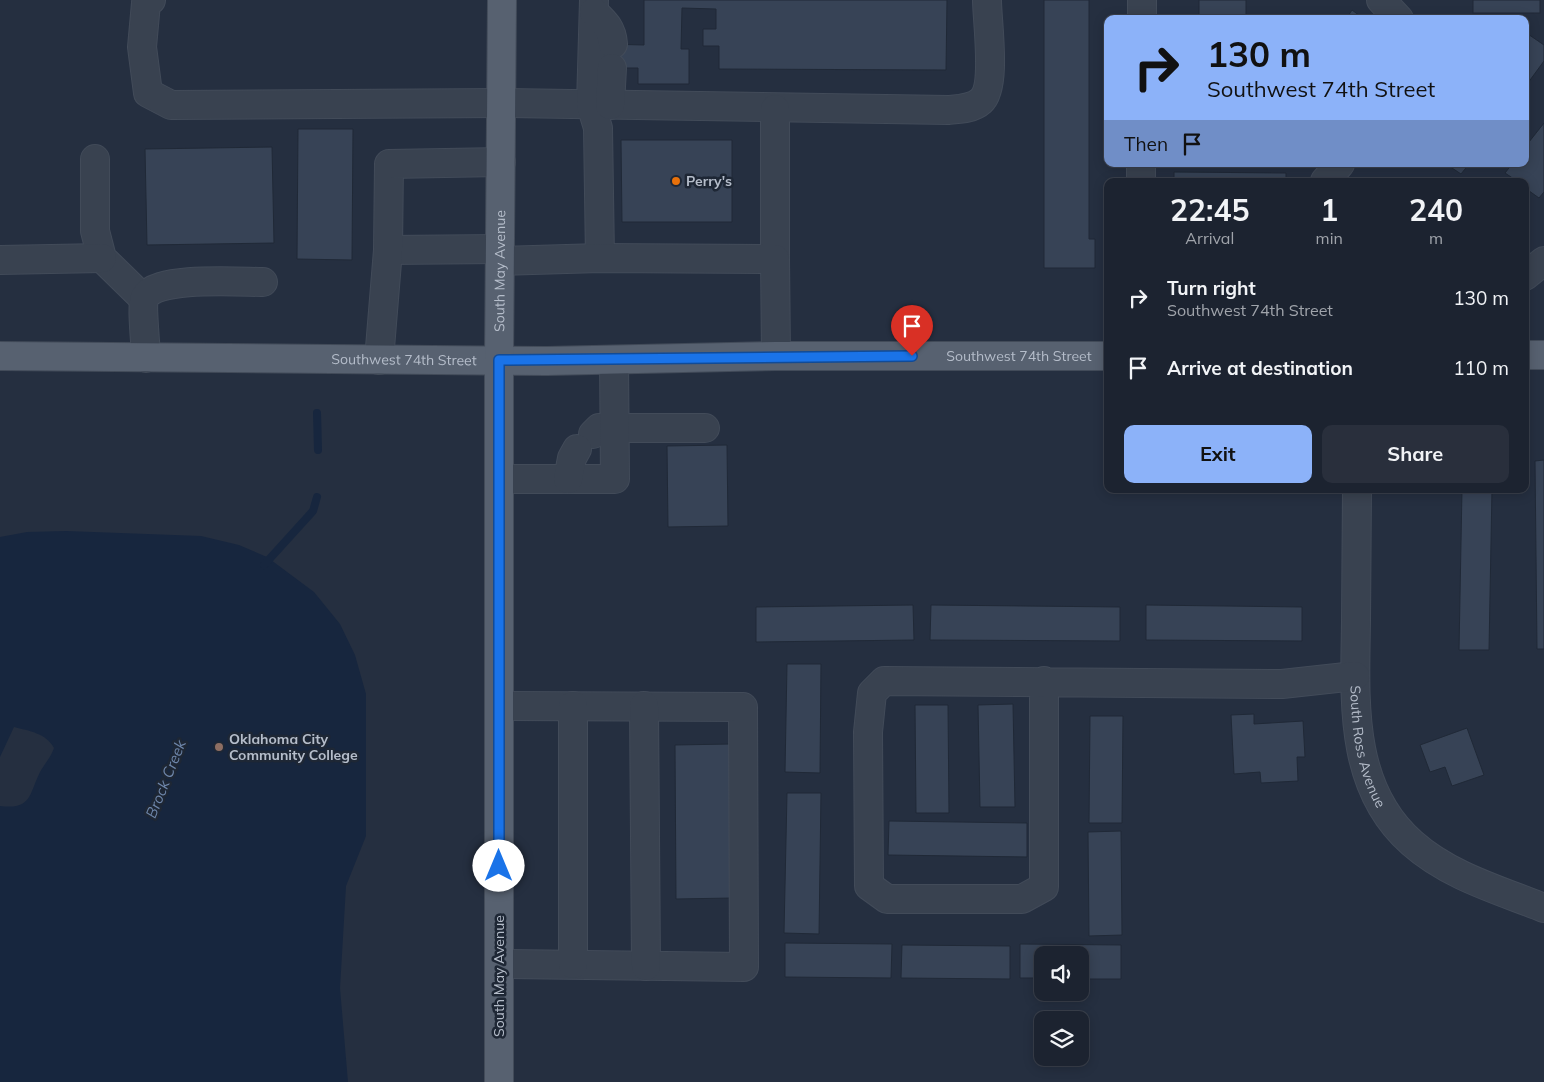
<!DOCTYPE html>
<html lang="en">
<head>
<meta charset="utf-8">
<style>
	:root { --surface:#1c2330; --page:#292f3c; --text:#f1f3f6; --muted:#a0a4ab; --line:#3a404c; --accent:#8cb2f9 }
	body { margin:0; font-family:Mulish,sans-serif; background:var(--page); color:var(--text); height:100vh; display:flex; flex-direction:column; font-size:19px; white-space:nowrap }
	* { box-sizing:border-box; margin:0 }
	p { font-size:16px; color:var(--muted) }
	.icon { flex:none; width:28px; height:28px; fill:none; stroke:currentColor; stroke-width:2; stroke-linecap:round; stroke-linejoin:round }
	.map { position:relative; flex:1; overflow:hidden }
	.sheet { position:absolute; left:1104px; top:178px; width:425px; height:315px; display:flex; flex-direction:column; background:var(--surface); border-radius:10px; box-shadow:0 2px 12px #0003,0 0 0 1px var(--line) }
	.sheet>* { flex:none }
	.banner { position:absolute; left:1104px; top:15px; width:425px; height:152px; border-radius:10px; box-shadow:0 2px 12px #0003,0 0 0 1px var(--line); background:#8cb2f9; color:#111; overflow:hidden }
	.buttons { position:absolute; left:1034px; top:946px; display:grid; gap:10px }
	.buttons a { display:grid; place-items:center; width:55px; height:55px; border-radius:10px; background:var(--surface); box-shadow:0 2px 12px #0003,0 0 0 1px var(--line); font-size:25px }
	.pin { position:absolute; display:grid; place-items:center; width:42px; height:42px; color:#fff; margin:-51px -21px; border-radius:50% 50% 50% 0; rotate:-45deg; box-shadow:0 0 5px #0007 }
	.pin .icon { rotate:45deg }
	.me { position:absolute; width:55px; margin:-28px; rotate:0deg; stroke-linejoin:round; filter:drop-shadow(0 0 4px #0008) }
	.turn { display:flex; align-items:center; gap:18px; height:105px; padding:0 20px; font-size:22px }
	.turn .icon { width:65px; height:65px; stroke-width:2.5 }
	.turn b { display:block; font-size:35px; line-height:42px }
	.then { display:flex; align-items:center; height:48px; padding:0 20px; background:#0003; gap:10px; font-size:19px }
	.eta { display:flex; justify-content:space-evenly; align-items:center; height:85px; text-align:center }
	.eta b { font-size:30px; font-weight:700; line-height:35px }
	.button { display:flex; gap:10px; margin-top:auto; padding:10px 20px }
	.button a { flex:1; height:58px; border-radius:10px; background:var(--accent); color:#111; font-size:20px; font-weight:700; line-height:58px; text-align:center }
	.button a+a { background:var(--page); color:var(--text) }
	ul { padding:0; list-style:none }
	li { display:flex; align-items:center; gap:15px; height:70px; padding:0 20px }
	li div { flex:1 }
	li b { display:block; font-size:19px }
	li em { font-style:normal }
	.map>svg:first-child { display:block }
</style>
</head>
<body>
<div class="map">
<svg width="1544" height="1082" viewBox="0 0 1544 1082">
	<rect width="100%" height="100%" fill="#252f40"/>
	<path fill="#17263e" d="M66,531L201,536L239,545L267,557L314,592L340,624L355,655L366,694V836L346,886L340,988L348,1082H0V806C32,810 29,794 40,772C45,763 50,759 54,748C46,733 29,731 14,727L0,757V537L27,532Z"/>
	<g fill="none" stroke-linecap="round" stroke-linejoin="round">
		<g stroke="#17263e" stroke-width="8">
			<polyline points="317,413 318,450"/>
			<polyline points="264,565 313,511 317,497"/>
		</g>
	</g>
	<g fill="#374356" stroke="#202937">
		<polygon points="644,0 947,0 946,70 719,69 719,46 703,46 703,29 716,29 716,9 682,8 681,49 689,49 689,84 638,84 638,68 604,68 604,44 644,45"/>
		<polygon points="1044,0 1089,0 1089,239 1095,239 1095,268 1044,268"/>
		<rect x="1199" y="0" width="47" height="19"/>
		<rect x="1473" y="0" width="67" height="13"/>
		<polygon points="1352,10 1364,19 1346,19"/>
		<polygon points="1525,32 1544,45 1544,61 1525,87"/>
		<polygon points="1544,123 1544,192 1539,198 1525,188 1525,181 1517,181 1505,173 1512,164 1525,164 1525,147"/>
		<polygon points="298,129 353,129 352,260 297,259"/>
		<polygon points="621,140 732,140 732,222 622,222"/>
		<polygon points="272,147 274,243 147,245 145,149"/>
		<polygon points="1446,164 1469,164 1461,174"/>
		<polygon points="1174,172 1286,173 1286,181 1174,181"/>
		<polygon points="727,445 728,526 668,527 667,446"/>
		<polygon points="1544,460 1544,649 1537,649 1535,461"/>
		<polygon points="1462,489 1492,489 1489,650 1459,650"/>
		<polygon points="913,605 914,640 756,642 756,607"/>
		<polygon points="931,605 1120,607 1120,641 930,640"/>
		<polygon points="1146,605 1302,607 1302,641 1146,640"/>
		<polygon points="787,664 821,664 820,773 785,772"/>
		<polygon points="1013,704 1015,807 980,807 978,705"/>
		<polygon points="915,705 948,705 949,813 916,813"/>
		<polygon points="1254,714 1254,724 1303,721 1305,757 1297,757 1298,781 1261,783 1260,772 1234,774 1231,715"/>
		<polygon points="1090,716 1123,716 1122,823 1089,823"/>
		<polygon points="1467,728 1484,775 1452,786 1445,767 1430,772 1420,745"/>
		<polygon points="730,744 732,898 676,899 675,745"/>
		<polygon points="787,793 821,793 819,934 784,933"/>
		<polygon points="889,821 1027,823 1027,857 888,855"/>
		<polygon points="1121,831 1122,935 1089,936 1088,832"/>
		<polygon points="785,943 892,944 891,978 785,977"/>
		<polygon points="1020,944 1121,945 1121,979 1080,979 1080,955 1042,955 1042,978 1020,978"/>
		<polygon points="902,945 1010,946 1010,979 901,978"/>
	</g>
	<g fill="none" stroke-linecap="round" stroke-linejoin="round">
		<defs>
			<g id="minor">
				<path d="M151,0L146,3L142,47L148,93L171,105L501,103L948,110C959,109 972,109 981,101C997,87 987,21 987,0"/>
				<polyline points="594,0 591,105 598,128 600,258"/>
				<polyline points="1381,0 1399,19"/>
				<path d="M594,12C605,22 612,29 613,44"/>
				<polyline points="1142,19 1142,0"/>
				<polyline points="610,105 612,68"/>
				<polyline points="775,109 775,259"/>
				<polyline points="95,159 95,231 102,258 144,299"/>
				<polyline points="1141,181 1141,164"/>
				<polyline points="1325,181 1340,164"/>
				<polyline points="388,250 500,249"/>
				<polyline points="0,260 102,258"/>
				<polyline points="500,261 600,258 775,259 776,356"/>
				<polyline points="1525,276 1544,261"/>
				<path d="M146,358C146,347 141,305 145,297C156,276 240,282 263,282"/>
				<polyline points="379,360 388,250 389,164 501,162"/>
				<polyline points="593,434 599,428 705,428"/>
				<polyline points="499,479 615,479 614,360"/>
				<polyline points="568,479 572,458 577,449"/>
				<path id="s1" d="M1357,489C1357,533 1356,577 1356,621C1355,699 1348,787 1412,843C1449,876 1499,890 1544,908"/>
				<polyline points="1044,681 1044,887 1022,899 887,899 869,886 868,732 872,693 884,681 1282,684 1355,676"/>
				<polyline points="499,706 743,707 744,967 499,964"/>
				<polyline points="573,706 573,964"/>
				<polyline points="644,706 646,966"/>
			</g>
			<g id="major">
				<polyline points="1525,355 1544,355"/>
				<path id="s2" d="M0,356L547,361L776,356H1108"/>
				<path id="s3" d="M499,1082V360L502,0"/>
			</g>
		</defs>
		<use href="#minor" stroke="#424b59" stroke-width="30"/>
		<use href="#major" stroke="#424b59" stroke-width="30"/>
		<use href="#minor" stroke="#394250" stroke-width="28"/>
		<use href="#major" stroke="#576170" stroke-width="28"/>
	</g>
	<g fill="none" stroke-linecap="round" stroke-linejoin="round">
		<defs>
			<polyline id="route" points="499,866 499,360 912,356"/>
		</defs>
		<use href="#route" stroke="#114b97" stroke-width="12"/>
		<use href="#route" stroke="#1a73e8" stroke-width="9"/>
	</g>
	<circle fill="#e8710a" stroke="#1e2735" stroke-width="2" cx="676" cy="181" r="5"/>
	<circle fill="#8d6e63" stroke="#1e2735" stroke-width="2" cx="219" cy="747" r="5"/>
	<g text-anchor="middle" stroke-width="5" stroke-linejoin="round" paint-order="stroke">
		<g font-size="14" font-weight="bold" fill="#b5bdca" stroke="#1e2735" text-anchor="start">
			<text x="686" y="186">Perry's</text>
			<text x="229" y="744">Oklahoma City<tspan x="229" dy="16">Community College</tspan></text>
		</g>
		<g font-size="14" fill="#b5bdca" stroke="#1e2735">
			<text dy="5" stroke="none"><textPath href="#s3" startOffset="811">South May Avenue</textPath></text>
			<text dy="5" stroke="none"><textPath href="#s2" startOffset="1019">Southwest 74th Street</textPath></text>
			<text dy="5" stroke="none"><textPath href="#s2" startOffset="404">Southwest 74th Street</textPath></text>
			<text dy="5" stroke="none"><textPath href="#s1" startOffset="259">South Ross Avenue</textPath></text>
			<text transform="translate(499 976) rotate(-90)" y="5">South May Avenue</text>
		</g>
		<g font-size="15" font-style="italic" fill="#6e86aa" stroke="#1e2735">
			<text transform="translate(166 779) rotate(-68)" y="5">Brock Creek</text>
		</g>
	</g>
</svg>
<div class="buttons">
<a><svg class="icon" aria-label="sound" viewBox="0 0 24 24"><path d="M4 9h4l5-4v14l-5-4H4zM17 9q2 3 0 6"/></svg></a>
<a><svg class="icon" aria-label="layers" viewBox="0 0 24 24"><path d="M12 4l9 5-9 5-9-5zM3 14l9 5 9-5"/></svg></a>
</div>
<div class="pin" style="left:912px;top:356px;background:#d93025"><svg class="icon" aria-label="arrive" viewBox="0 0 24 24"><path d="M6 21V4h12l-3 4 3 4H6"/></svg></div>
<svg class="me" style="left:499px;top:866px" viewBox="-20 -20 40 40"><circle r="19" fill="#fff"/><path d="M0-13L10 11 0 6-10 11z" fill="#1a73e8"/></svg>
<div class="banner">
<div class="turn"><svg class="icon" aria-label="right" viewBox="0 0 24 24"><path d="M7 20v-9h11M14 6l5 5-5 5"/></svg><div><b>130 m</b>Southwest 74th Street</div></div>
<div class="then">Then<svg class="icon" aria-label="arrive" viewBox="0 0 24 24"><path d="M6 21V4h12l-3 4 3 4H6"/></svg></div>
</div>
<section class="sheet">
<div class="eta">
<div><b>22:45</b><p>Arrival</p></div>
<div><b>1</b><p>min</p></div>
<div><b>240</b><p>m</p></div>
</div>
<ul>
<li><svg class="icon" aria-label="right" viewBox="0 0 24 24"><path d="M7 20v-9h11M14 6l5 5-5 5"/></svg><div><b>Turn right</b><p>Southwest 74th Street</p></div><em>130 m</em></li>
<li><svg class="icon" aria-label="arrive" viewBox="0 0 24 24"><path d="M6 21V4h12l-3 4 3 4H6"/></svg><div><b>Arrive at destination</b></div><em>110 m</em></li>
</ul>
<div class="button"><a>Exit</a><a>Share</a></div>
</section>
</div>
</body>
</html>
